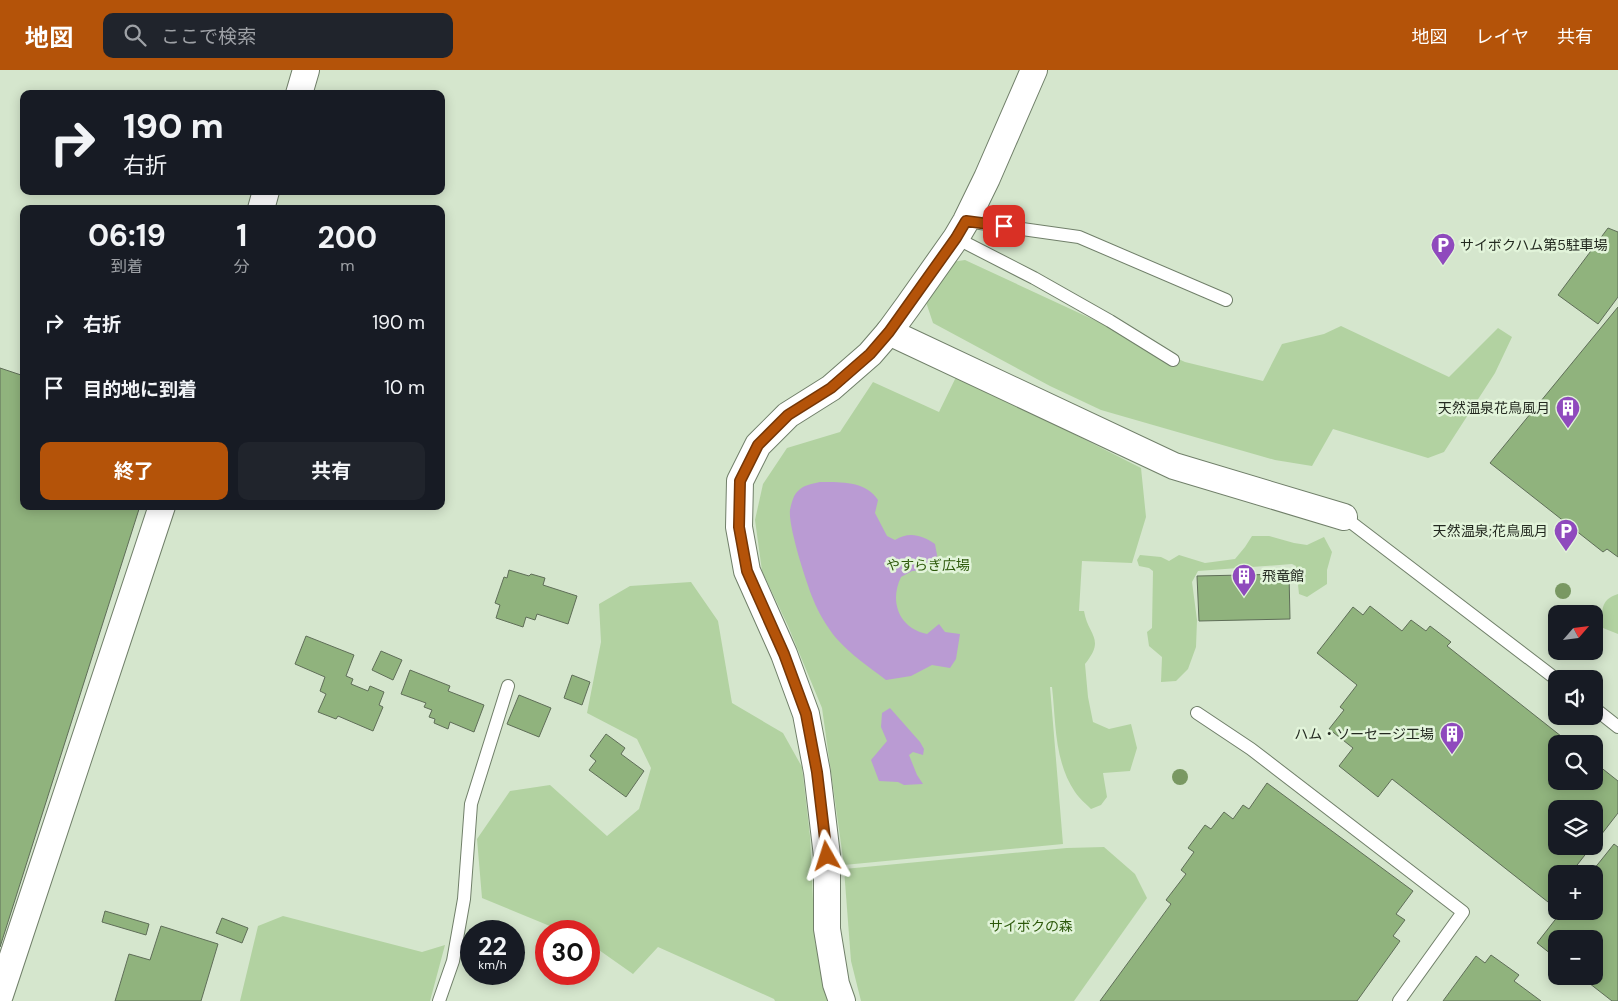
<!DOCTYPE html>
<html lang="ja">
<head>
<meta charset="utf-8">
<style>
	:root { --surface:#171b24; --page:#20242c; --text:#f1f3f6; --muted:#9ea1a6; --accent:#b45309 }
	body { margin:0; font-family:"DM Sans","Noto Sans JP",sans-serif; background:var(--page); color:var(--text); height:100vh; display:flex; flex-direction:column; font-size:19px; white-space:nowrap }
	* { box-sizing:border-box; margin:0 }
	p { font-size:16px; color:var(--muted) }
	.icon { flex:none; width:28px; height:28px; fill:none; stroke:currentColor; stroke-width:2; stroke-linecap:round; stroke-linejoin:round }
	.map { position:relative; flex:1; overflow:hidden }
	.sheet { position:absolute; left:20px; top:135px; width:425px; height:305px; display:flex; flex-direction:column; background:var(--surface); border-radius:10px; box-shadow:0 2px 12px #0003 }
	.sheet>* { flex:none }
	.hud { position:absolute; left:20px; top:20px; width:425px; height:105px; border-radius:10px; box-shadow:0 2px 12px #0003; background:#171b24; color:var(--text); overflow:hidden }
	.needle { width:32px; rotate:62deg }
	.fabs { position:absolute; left:1548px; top:535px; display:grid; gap:10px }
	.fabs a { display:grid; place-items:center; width:55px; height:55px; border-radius:10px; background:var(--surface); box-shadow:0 2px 12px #0003; font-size:25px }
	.speed { position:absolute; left:460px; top:850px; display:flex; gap:10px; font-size:25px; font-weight:700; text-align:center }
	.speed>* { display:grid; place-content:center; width:65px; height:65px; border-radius:50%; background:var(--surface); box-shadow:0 2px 12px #0003; line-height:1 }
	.speed small { font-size:12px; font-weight:400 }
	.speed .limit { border:8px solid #d22; background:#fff; color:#111 }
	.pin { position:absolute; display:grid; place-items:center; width:42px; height:42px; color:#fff; margin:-21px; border-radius:10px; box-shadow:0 2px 8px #0006 }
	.me { position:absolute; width:55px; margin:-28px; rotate:354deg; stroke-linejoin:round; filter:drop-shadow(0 0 4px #0008) }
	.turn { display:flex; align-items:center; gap:18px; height:105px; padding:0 20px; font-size:22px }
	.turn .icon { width:65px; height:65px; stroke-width:2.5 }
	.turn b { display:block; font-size:35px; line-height:42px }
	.eta { display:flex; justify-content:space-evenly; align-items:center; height:85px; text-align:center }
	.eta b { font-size:30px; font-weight:700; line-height:35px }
	.button { display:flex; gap:10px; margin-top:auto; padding:10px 20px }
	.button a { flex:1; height:58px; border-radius:10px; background:var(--accent); color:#fff; font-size:20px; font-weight:700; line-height:58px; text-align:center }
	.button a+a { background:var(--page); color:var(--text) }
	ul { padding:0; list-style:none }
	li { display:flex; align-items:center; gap:15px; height:65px; padding:0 20px }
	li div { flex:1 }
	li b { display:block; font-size:19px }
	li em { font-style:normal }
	header { display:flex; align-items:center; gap:30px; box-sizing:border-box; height:70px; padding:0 25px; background:var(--accent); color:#fff }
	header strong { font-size:24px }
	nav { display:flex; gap:28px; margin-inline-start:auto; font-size:18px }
	.search { width:350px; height:45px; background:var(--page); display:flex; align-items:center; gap:12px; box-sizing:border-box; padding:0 18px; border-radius:10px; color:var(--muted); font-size:19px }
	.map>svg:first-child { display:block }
</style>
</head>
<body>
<header>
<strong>地図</strong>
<div class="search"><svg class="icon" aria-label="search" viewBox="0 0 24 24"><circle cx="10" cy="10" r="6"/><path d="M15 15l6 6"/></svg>ここで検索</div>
<nav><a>地図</a><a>レイヤ</a><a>共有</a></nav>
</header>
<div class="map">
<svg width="1618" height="931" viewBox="0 0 1618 931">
	<rect width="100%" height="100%" fill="#d5e6cd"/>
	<g fill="#b2d2a1">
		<polygon points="965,190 1185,292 1263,311 1282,274 1324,264 1341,256 1449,307 1498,258 1512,267 1495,303 1444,382 1428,388 1333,359 1312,396 1275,390 1101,340 1050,316 933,253 925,229 952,192"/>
		<path d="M957,305L1141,398L1146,447L1132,493L1082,491L1079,541H1084C1088,566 1106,568 1085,594L1088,627L1093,652L1109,659L1131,654L1137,678L1130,701L1103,703L1107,727L1101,735L1091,739C1086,734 1079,728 1075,722C1054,691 1056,652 1052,617H1050L1063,774L844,795L822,638L788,556L762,501L755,450L763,414L787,378L840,362L873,312L939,342Z"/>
		<polygon points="1252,466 1269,466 1294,473 1307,475 1324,467 1332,482 1327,500 1327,514 1307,527 1299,524 1296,496 1292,494 1198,501 1192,512 1197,550 1196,577 1188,599 1176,611 1161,612 1162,587 1149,576 1147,562 1152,558 1153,501 1149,498 1139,496 1137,490 1140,485 1161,487 1169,491 1179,485 1205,493 1235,489 1245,477"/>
		<polygon points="691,512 718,551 732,633 783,663 802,697 810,766 815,873 837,931 775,931 774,929 658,877 633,904 589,873 589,861 562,861 482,828 477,769 510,721 550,715 607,766 639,739 651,698 637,669 587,643 601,572 599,534 630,516"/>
		<path d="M1618,524V564L1603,558C1602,542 1599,530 1618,524Z"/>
		<polygon points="1104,777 1135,804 1147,828 1074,931 861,931 851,891 844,799 1067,778"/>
		<polygon points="283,846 422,882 445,875 430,931 240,931 258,856"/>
	</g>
	<g fill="#ba9bd3">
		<path d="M820,412C841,412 866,411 878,430L875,443L887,466L895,470C909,461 922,465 935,474L937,485L935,497L927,500L912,501L901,507C889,532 899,558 927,564L939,554L945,562L960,564L956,589L950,598L932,595L911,606L886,610C869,597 850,584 836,568C827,557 818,542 813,529C806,512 788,456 790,440C791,435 793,426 797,422C803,415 811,414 820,412Z"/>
		<polygon points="890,638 920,672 924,679 923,685 913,682 909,685 917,705 923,714 904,715 898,712 879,711 871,690 887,671 881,657 882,643"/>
	</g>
	<g fill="#90b37d" stroke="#5f6e58">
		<polygon points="1608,158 1618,162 1618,227 1598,254 1558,225"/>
		<polygon points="1618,237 1618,487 1607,479 1603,482 1490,393"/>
		<polygon points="0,298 24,306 24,436 140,436 0,877"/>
		<polygon points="509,500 529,506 531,504 545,508 543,515 577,526 568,554 537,544 535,550 526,547 523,557 496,548 500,535 495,533 504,507 507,508"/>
		<polygon points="1289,504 1290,549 1199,551 1197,506"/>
		<polygon points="1370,536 1402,561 1411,550 1426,561 1430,556 1451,572 1447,576 1571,674 1556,674 1556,711 1594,711 1594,692 1618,711 1618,743 1594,774 1594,739 1556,739 1556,776 1592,776 1570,804 1556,804 1556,821 1548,832 1392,709 1378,727 1339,696 1353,678 1329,659 1344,640 1340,637 1357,615 1317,583 1353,537 1363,545"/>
		<polygon points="306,566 354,585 346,606 353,609 351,614 368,621 370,616 384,622 379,635 383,637 373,661 338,646 336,649 318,642 326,624 320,621 325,607 295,594"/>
		<polygon points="381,581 402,590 393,610 372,600"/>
		<polygon points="410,600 450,616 448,621 484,635 474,662 450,652 448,659 434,653 435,649 429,647 432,640 424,637 426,633 401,624"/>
		<polygon points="572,605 590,612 582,635 564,628"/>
		<polygon points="519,625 551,638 539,667 507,654"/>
		<polygon points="606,664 625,678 621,684 644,701 626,727 589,700 596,691 590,686"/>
		<polygon points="1267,713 1413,821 1396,844 1405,850 1393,866 1400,871 1357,931 1100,931 1171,834 1166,830 1186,804 1181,800 1194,782 1188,778 1205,755 1211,759 1224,742 1233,749 1243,735 1249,739"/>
		<polygon points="1614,774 1618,777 1618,931 1612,931 1580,906 1594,906 1594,869 1556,869 1556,888 1537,873 1562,841 1594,841 1594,804 1590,804"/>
		<polygon points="105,841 149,854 146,865 102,852"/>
		<polygon points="222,848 248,858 242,873 216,863"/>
		<polygon points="161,856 218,874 201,931 115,931 129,884 150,890"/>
		<polygon points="1491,885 1519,905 1514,911 1541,931 1443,931 1476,886 1485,893"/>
	</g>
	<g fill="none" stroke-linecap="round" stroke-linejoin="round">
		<defs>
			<g id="lane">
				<polyline points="966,151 1079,167 1226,230"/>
				<polyline points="956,168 1034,208 1110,251 1173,290"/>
				<polyline points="1344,447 1556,609"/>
				<polyline points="1594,638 1618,657"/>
				<polyline points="1197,643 1251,679 1463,842 1399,931"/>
				<polyline points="439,931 453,891 464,829 471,734 508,616"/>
			</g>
			<g id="street">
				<polyline points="299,24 306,0"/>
				<polyline points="261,139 266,121"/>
				<polyline points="889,262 1174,396 1344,447"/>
				<polyline points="0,925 162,436"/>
				<polyline points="842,931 836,914 827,859 827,786 817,702 806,644 784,584 747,501 739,457 740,411 758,375 788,345 831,318 870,284 889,262 908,236 956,168 966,151 987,108 1034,0"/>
			</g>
		</defs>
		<use href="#lane" stroke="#707f69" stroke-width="14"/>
		<use href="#street" stroke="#707f69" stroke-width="28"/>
		<use href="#lane" stroke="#fff" stroke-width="12"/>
		<use href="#street" stroke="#fff" stroke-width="26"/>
	</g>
	<g fill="#799862">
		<circle cx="1563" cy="521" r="8"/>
		<circle cx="1180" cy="707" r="8"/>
	</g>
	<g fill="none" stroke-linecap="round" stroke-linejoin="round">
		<defs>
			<polyline id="route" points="827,786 817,702 806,644 784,584 747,501 739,457 740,411 758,375 788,345 831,318 870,284 889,262 956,168 966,151 1004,156"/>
		</defs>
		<use href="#route" stroke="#753606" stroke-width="12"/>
		<use href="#route" stroke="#b45309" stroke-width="9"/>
	</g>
	<defs>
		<symbol id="parking-pin" viewBox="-11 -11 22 30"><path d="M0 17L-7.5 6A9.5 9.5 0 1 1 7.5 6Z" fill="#8f4abd" stroke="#e2f4da"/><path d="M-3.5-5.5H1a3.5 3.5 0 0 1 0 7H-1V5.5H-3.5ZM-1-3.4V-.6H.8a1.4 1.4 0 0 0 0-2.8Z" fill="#fff"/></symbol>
		<symbol id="building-pin" viewBox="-11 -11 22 30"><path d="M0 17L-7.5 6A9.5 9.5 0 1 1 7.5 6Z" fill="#8f4abd" stroke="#e2f4da"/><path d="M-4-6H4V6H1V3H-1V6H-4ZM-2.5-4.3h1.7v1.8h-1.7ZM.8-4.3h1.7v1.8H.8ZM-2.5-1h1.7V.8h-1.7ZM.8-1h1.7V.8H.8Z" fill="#fff"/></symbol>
	</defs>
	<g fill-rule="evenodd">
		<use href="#parking-pin" x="1429" y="161" width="28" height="38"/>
		<use href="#building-pin" x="1554" y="324" width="28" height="38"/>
		<use href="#parking-pin" x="1552" y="447" width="28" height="38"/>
		<use href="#building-pin" x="1230" y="492" width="28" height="38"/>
		<use href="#building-pin" x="1438" y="650" width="28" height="38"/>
	</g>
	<g text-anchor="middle" stroke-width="5" stroke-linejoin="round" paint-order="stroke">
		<g font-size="14" fill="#232920" stroke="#e2f4da" text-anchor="end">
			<text x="1460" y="180" text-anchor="start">サイボクハム第5駐車場</text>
			<text x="1550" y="343">天然温泉花鳥風月</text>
			<text x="1548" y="466">天然温泉;花鳥風月</text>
			<text x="1262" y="511" text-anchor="start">飛竜館</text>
			<text x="1434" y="669">ハム・ソーセージ工場</text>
		</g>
		<g font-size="14" fill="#2d590b" stroke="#e2f4da">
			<text x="928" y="500">やすらぎ広場</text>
			<text x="1031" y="861">サイボクの森</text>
		</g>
	</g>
</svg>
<div class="fabs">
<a><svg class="needle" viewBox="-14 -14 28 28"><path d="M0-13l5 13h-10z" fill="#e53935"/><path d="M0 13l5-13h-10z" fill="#9ea1a6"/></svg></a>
<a><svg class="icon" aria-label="sound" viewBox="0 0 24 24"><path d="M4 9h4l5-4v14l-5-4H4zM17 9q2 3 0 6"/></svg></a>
<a><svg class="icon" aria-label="search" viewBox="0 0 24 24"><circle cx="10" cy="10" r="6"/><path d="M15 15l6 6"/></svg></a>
<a><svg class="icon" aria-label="layers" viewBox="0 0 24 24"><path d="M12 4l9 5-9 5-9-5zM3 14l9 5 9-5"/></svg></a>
<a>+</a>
<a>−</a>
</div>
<div class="speed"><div>22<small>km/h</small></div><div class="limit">30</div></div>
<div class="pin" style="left:1004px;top:156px;background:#d93025"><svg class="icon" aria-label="arrive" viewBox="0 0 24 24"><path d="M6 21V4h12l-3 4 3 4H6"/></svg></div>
<svg class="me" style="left:827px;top:786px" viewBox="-20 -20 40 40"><path d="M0-17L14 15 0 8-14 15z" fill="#b45309" stroke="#fff" stroke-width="4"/></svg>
<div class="hud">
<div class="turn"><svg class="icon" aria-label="right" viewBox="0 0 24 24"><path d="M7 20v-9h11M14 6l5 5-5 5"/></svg><div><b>190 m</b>右折</div></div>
</div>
<section class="sheet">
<div class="eta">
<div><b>06:19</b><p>到着</p></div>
<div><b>1</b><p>分</p></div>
<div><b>200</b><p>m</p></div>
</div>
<ul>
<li><svg class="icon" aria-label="right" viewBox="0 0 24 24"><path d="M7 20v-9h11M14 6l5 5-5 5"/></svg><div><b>右折</b></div><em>190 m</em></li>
<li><svg class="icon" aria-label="arrive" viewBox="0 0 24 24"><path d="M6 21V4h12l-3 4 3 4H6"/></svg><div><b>目的地に到着</b></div><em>10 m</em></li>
</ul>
<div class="button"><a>終了</a><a>共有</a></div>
</section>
</div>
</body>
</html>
